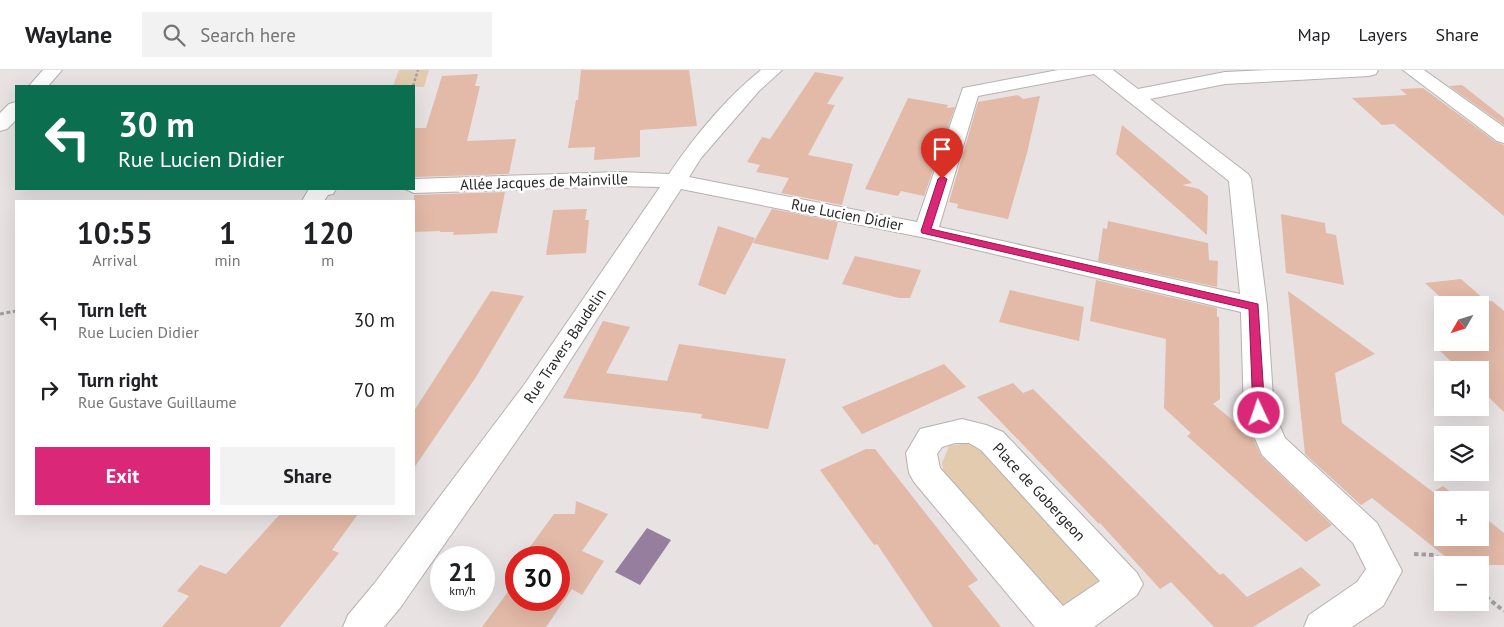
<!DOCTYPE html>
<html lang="en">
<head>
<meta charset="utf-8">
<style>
	:root { --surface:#fff; --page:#f2f2f2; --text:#202124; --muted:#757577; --line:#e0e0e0; --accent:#db2777 }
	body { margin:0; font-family:"PT Sans",sans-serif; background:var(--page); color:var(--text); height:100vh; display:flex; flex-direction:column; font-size:19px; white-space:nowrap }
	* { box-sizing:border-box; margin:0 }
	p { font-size:16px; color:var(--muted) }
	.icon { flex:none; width:28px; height:28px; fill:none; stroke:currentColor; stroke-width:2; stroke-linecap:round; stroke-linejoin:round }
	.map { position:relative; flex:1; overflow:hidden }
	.details { position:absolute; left:15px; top:130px; width:400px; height:315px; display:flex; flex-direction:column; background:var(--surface); border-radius:0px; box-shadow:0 5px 20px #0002 }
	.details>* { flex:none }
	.hud { position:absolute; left:15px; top:15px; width:400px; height:105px; border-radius:0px; box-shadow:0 5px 20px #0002; background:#0b6e4f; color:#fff; overflow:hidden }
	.needle { width:32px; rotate:231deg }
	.tools { position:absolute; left:1434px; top:226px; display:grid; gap:10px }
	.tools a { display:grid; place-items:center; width:55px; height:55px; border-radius:0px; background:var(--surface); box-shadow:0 5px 20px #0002; font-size:25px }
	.speed { position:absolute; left:430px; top:476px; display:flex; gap:10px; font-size:25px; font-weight:700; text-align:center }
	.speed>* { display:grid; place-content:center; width:65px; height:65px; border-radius:50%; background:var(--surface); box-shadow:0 5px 20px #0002; line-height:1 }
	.speed small { font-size:12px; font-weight:400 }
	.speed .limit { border:8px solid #d22; background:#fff; color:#111 }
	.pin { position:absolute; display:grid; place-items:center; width:42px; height:42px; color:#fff; margin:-51px -21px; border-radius:50% 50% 50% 0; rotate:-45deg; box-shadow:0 0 5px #0007 }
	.pin .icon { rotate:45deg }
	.me { position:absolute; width:55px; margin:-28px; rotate:357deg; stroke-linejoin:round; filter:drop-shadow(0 0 4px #0008) }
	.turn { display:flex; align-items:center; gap:18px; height:105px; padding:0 20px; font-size:22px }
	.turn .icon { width:65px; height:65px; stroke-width:2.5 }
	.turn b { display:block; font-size:35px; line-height:42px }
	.eta { display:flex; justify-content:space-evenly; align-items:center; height:85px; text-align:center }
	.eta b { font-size:30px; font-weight:700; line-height:35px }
	.action { display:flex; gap:10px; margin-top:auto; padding:10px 20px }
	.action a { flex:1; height:58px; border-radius:0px; background:var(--accent); color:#fff; font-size:20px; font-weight:700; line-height:58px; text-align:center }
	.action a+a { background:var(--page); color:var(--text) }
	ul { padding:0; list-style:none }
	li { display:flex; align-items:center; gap:15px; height:70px; padding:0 20px }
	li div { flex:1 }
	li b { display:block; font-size:19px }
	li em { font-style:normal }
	header { display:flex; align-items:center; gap:30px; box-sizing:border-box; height:70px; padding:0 25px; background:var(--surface); border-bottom:1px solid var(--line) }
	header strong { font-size:24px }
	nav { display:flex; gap:28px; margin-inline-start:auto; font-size:18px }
	.search { width:350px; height:45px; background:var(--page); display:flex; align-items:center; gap:12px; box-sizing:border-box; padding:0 18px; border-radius:0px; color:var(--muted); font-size:19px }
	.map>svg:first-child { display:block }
</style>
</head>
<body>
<header>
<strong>Waylane</strong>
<div class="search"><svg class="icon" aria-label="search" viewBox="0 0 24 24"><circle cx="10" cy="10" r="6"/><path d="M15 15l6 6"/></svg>Search here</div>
<nav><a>Map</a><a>Layers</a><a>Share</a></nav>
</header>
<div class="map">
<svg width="1504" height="557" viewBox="0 0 1504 557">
	<rect width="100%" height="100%" fill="#e8e2e3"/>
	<g fill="#e2cbae">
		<polygon points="399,0 429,0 424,17 393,16"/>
		<polygon points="967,373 988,378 1115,512 1060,546 947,418 942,393 949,376"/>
	</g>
	<polygon fill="#957e9e" points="647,458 671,470 640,515 615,502"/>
	<g fill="#e3b9a7">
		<polygon points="581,0 689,0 697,56 640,60 640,87 594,90 595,77 568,78 576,30 578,30"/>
		<polygon points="815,2 844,7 827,34 835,35 808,85 853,94 842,135 781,123 789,108 756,102 760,95 747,92 762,67 770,69"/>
		<polygon points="478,4 475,16 480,16 467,71 516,69 509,104 414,107 414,58 426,58 442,6"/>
		<polygon points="1462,15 1504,48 1504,55 1449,16"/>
		<polygon points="1423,18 1496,72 1504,75 1504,146 1394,54 1382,55 1352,28 1407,25 1400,19"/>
		<polygon points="1018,25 1023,29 1040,26 1027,83 1008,149 957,138 958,134 949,132 978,32"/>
		<polygon points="908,28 948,35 947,38 955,37 924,126 901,121 898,126 865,119"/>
		<polygon points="1122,55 1192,113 1182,115 1199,119 1208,126 1207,165 1116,84"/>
		<polygon points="505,122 497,163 453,165 454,162 440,162 440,161 414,162 414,125"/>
		<polygon points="587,139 585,150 589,150 586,183 546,185 553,140"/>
		<polygon points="772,139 838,152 828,190 753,173"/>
		<polygon points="1281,144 1325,153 1326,163 1336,165 1344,215 1286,203"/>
		<polygon points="1108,151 1208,173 1209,190 1218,191 1217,217 1098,191 1103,158 1107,159"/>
		<polygon points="718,156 755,168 725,225 698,215"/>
		<polygon points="855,186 921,200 910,228 899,228 842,214"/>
		<polygon points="1461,209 1486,231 1492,231 1504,241 1504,342 1480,319 1480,300 1460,300 1435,276 1480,272 1480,270 1486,269 1480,264 1480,235 1449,235 1425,213"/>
		<polygon points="1096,210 1217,238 1217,247 1219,247 1220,329 1213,334 1252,366 1261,386 1332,455 1306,472 1187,366 1191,363 1164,338 1166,269 1090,251"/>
		<polygon points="1010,220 1084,237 1079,271 999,252"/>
		<polygon points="491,221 524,226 476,307 414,398 414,341"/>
		<polygon points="1288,221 1375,284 1335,303 1342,353 1433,422 1443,416 1461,430 1442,430 1442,468 1480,468 1480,444 1504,463 1504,495 1456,495 1372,428 1361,435 1305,384"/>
		<polygon points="603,251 630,257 606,303 667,311 679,274 786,289 768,359 701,348 702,344 563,328"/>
		<polygon points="944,294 966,317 862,364 842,337"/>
		<polygon points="1013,313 1023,323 1033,319 1220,505 1223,503 1247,527 1301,497 1321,515 1253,557 1214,557 1171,512 1160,519 1100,453 1099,454 977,327"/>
		<polygon points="866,379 875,379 978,510 968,516 1001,557 933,557 877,474 874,475 820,400"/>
		<polygon points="576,431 608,444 582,481 604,491 582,525 572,519 546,557 482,557 516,511 516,530 559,530 559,488 533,488 534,486 527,481 554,444 575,444"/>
		<polygon points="280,444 358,444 332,480 339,483 280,557 162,557 189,526 177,521 200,495 226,504"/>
	</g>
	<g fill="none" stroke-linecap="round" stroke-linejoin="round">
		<defs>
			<g id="street">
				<polygon points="43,0 62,0 48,16 29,16"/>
				<path d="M761,0H782L759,21L701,88L689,107L917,152L963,18L1058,0H1113L1138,19L1225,2L1268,0H1378L1376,4L1369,6L1225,14L1150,29L1248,104L1251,109L1267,236L1274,343L1285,368L1377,453L1402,501L1383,536L1352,557H1304L1309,545L1357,512L1366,499L1353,473L1262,385L1244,343L1241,242L926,168L681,119L544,331L400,538L384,557H343L348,545L374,514L524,315L660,117L619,116L414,123L405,119H414V109L619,102L669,104C694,67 726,28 761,0ZM1094,4L1229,111L1240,224L939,157L978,26Z"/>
				<polygon points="16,32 16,50 7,59 0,61 0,43 9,34"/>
				<polygon points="309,119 336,119 333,124 328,125 324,131 302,131"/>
				<path d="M962,349L986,355L1003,362L1137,503L1143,514L1137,525L1094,557H1035L914,412L909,403L906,383L920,359ZM955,373H969L981,380L1100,511L1063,536L940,398L937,384L942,377Z"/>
			</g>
			<polygon id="secondary" points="1403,0 1424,0 1504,57 1504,73 1497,71"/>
		</defs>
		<use href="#street" stroke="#b6b1b1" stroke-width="2"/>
		<use href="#secondary" stroke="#b6b1b1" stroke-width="2"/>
		<polyline stroke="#a29e9e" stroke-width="2.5" stroke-dasharray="3 2" stroke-linecap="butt" points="413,16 418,0"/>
		<polyline stroke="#a29e9e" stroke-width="3" stroke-dasharray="4 2.5" stroke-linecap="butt" points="0,244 16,241"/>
		<g stroke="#a29e9e" stroke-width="4" stroke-dasharray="4.5 3" stroke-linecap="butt">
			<polyline points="1414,484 1434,485 1446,495"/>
			<polyline points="1480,522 1504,541"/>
		</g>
		<use href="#street" fill="#fff" fill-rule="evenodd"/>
		<use href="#secondary" fill="#fff" fill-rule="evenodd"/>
	</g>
	<polygon fill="#db2777" stroke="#8e194d" points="942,106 947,109 931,159 1258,234 1265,343 1263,346 1254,346 1253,343 1249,239 922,163 921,161 938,109"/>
	<g text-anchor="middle" stroke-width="5" stroke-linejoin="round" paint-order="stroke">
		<g font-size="15" fill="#282626" stroke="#fff">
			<text transform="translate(544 112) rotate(-2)" y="5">Allée Jacques de Mainville</text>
			<text transform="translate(847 145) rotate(11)" y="5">Rue Lucien Didier</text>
			<text transform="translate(565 276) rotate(-56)" y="5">Rue Travers Baudelin</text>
			<text transform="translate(1039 422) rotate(47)" y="5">Place de Gobergeon</text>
		</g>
	</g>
</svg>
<div class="tools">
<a><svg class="needle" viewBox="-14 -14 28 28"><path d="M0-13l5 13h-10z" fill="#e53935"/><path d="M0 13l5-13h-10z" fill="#757577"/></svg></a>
<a><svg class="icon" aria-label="sound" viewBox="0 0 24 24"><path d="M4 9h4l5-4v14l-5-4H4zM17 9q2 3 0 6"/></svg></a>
<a><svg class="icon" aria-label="layers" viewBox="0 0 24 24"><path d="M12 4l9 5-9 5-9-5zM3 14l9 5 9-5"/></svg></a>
<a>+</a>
<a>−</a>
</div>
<div class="speed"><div>21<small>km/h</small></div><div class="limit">30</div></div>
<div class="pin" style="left:942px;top:109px;background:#d93025"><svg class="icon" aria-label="arrive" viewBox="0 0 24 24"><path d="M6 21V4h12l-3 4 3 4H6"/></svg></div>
<svg class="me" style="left:1259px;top:343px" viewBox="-20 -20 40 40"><circle r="17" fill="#db2777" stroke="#fff" stroke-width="3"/><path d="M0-11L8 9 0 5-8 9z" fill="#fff"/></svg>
<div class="hud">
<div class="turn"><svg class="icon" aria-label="left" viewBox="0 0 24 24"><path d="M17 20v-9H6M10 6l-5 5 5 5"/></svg><div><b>30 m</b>Rue Lucien Didier</div></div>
</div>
<section class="details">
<div class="eta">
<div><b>10:55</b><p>Arrival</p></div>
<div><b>1</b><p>min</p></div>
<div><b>120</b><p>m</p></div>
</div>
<ul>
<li><svg class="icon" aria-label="left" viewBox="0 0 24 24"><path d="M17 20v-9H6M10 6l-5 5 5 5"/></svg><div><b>Turn left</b><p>Rue Lucien Didier</p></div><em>30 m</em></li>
<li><svg class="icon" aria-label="right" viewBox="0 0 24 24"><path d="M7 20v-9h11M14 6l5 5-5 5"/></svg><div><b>Turn right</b><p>Rue Gustave Guillaume</p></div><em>70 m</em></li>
</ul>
<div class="action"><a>Exit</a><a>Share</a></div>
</section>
</div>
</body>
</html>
